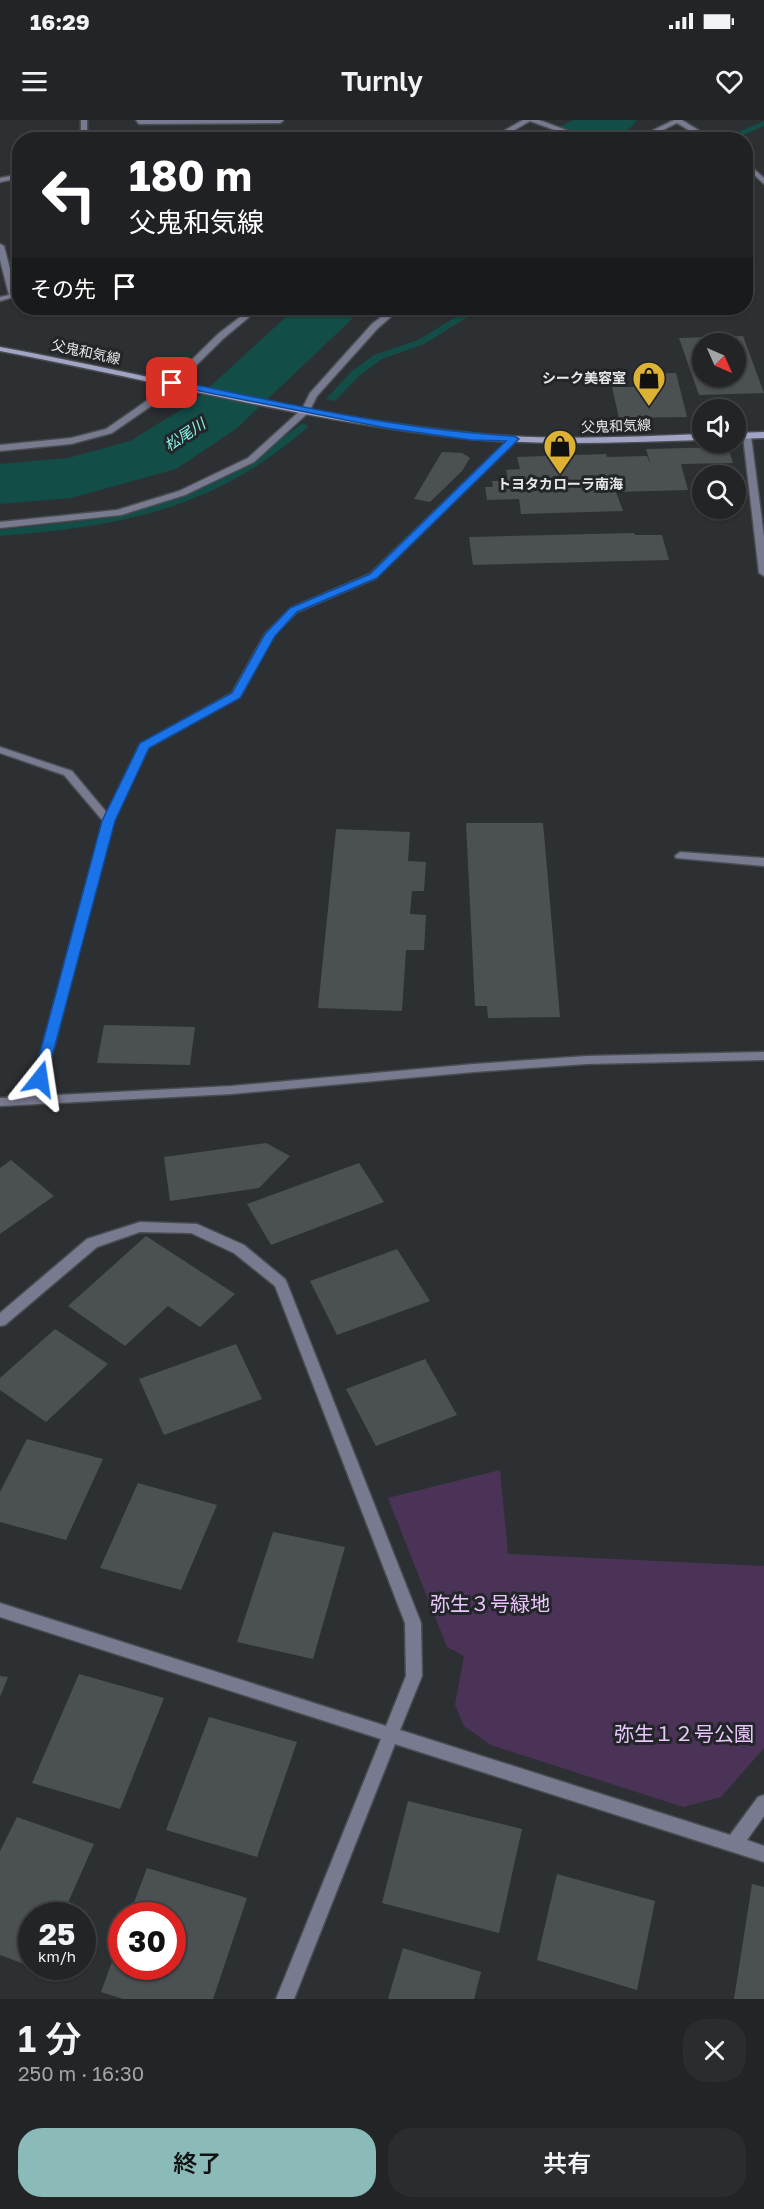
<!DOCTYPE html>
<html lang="ja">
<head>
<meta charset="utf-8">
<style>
	:root { --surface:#222426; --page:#2a2c2e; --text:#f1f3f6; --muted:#a2a4a7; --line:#3f4143; --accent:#8bbbb9 }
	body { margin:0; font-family:"Golos Text","Noto Sans JP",sans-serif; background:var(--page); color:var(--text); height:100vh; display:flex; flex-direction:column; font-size:22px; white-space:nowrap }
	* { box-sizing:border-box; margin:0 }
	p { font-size:20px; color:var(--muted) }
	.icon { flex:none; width:33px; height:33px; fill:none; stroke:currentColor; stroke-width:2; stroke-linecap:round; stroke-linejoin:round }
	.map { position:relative; height:1879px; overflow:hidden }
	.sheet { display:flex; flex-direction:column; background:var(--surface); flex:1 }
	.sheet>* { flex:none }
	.guide { position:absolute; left:12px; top:12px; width:741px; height:183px; border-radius:24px; box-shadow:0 2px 4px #0004,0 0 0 2px var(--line); background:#202124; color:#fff; overflow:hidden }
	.needle { width:39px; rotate:135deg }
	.controls { position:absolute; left:692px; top:213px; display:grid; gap:12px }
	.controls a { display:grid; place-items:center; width:54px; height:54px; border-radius:50%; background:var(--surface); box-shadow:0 2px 4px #0004,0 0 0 2px var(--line); font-size:30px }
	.speed { position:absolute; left:18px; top:1782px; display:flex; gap:12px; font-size:30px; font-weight:700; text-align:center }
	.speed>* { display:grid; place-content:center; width:78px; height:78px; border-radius:50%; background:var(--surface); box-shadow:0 2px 4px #0004,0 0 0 2px var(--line); line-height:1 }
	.speed small { font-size:15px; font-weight:400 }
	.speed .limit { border:9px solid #d22; background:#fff; color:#111 }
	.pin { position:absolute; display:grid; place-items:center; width:51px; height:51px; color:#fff; margin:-26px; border-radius:12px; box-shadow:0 3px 9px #0006 }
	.me { position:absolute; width:66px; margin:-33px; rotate:15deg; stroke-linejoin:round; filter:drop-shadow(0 0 4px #0008) }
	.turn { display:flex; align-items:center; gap:21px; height:126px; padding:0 18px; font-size:27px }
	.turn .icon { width:78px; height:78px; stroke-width:2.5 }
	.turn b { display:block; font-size:42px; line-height:51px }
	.then { display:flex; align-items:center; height:57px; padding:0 18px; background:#0003; gap:12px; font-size:22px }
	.round { display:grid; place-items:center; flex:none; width:63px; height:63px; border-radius:24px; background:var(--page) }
	.summary { display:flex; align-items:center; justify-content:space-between; height:102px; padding:0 18px }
	h1 { font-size:36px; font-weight:600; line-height:45px }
	.button { display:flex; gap:12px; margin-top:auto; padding:12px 18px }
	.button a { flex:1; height:69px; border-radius:24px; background:var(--accent); color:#111; font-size:24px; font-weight:600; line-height:69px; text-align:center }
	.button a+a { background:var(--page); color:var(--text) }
	.status { display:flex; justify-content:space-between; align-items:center; height:42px; padding:0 30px; background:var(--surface); direction:ltr }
	.status svg { height:16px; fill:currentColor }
	header { display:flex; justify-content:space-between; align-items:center; height:78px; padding:0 18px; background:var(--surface); font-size:27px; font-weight:600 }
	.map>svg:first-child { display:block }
</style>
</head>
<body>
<div class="status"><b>16:29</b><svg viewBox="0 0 49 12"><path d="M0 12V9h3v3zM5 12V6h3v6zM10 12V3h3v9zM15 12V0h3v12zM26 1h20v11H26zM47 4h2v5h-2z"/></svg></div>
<header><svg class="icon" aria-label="menu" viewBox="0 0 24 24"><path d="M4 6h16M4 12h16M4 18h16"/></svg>Turnly<svg class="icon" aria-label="heart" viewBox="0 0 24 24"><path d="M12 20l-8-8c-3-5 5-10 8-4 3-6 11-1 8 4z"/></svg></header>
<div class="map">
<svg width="764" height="1879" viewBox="0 0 764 1879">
	<rect width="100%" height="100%" fill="#2d3033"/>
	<polygon fill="#4b3357" points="500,1350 508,1434 764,1446 764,1628 721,1677 683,1687 491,1625 464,1606 455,1585 464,1536 447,1527 388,1378"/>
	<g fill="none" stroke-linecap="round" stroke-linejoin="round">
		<g fill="#134d47" fill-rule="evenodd">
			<polygon points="764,1 764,6 732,20 722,19"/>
			<polygon points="471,188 482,188 424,224 382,239 360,255 335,281 326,279 352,251 374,235 418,220"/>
			<path d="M303,303L308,306L307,308C212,390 121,406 0,416V410L100,399L168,381L241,348Z"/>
		</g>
		<g fill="#134d47" fill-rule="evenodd">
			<path d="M573,0H637C618,28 579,20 548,20L555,9Z"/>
			<polygon points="296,188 359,188 351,200 236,309 176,349 71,378 0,384 0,344 68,338 130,321 192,283"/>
		</g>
	</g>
	<g fill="#4b5052" fill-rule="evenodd">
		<path d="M743,216L764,273L699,275L679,218ZM702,224H735V256H702Z"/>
		<polygon points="676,253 687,297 619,298 612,267 635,267 633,254"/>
		<polygon points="728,327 733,343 681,344 688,370 616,372 623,391 521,394 519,379 487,380 485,367 493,367 492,361 508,361 506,350 520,349 517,337 606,334 607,337 647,336 651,345 646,329"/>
		<polygon points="442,332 462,333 470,338 462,351 430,382 414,379"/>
		<polygon points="634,413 635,415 662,415 669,440 473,445 469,417"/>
		<polygon points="466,703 543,703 560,897 488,898 487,886 475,886"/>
		<polygon points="336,709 410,712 408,741 426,742 424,771 412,771 410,794 426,795 424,830 406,830 402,891 318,888"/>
		<polygon points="104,905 195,907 190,945 97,943"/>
		<polygon points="266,1023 290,1036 259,1068 170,1081 164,1037"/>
		<polygon points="11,1040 54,1076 0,1114 0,1048"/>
		<polygon points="359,1043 384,1082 271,1125 247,1084"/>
		<polygon points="146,1116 235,1174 200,1207 168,1186 125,1226 68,1186"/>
		<polygon points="397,1129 430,1181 337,1215 310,1161"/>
		<polygon points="55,1209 108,1244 46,1302 0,1270 0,1258"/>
		<polygon points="236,1224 262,1279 164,1315 139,1259"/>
		<polygon points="425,1239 457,1295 376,1326 346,1269"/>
		<polygon points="27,1319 103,1339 66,1420 0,1402 0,1372"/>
		<polygon points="138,1363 217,1385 181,1470 100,1448"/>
		<polygon points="273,1412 345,1427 313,1539 237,1522"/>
		<polygon points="79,1554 164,1578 120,1689 32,1663"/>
		<polygon points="0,1556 8,1557 0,1577"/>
		<polygon points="209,1597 297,1622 257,1737 166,1710"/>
		<polygon points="408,1681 522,1709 499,1813 382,1783"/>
		<polygon points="17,1697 94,1724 62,1796 32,1796 32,1847 0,1835 0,1731"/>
		<polygon points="147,1748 247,1778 213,1879 123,1879 101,1872 121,1817 122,1846 172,1846 172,1796 129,1796"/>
		<polygon points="557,1754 655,1781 637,1870 537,1840"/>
		<polygon points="752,1764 764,1767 764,1879 734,1879"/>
		<polygon points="403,1828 481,1852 474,1879 388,1879"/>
	</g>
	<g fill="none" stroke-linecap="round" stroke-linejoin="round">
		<defs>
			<polygon id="service" points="136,0 283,0 283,1 280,3 139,4"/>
			<g id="minor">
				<rect x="81" y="0" width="6" height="20"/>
				<polygon points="523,0 539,0 593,20 582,20 530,1 497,20 488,20"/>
				<polygon points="674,0 682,0 714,20 705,20 677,3 643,20 633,20"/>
				<polygon points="746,42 764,58 764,64 746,47"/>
				<polygon points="20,54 20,58 0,62 0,58"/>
				<polygon points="0,124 4,126 17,176 0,181 0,177 9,175 0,140"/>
				<polygon points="252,188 260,188 224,218 164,277 112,313 71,324 0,331 0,325 71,318 106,309 158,273 218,214"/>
				<polygon points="393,188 401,188 378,208 317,276 309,292 254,342 185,375 121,395 0,408 0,402 117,390 179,371 248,338 302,289 310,273 372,204"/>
				<polygon points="747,313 751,316 764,417 764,456 759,453 743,316"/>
				<polygon points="511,317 518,319 376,458 297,492 274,515 240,577 148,628 113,701 40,980 38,983 30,983 28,980 103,701 64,655 0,633 0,627 72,651 107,693 140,624 232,573 265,514 291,488 370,454"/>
				<polygon points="680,732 764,738 764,746 676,738 675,736"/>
				<polygon points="140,1102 197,1104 244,1125 285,1159 287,1163 421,1503 422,1556 400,1610 730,1715 758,1677 764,1675 764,1696 747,1720 764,1726 764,1742 395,1624 294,1879 276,1879 381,1619 0,1497 0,1483 386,1606 406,1556 405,1503 275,1166 234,1133 191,1113 140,1112 97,1127 5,1205 0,1206 0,1193 87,1119"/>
			</g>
			<polygon id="tertiary" points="764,932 764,940 587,944 474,952 232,974 0,986 0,978 232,966 474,944 587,936"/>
			<g id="secondary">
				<path d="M0,227C156,256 311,297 470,313C547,321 625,317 702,314V320C625,322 547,326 470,319C311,302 156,261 0,231Z"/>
				<polygon points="764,312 764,318 735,319 735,313"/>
			</g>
		</defs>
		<use href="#service" stroke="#4a4d50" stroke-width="3"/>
		<use href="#minor" stroke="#4a4d50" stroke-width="3"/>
		<use href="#tertiary" stroke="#4a4d50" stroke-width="3"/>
		<use href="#secondary" stroke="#4a4d50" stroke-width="3"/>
		<use href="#service" fill="#787a90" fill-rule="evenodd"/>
		<use href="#minor" fill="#787a90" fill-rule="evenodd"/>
		<use href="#tertiary" fill="#787a90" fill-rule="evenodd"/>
		<use href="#secondary" fill="#a2a4c6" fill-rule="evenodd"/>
	</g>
	<path fill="#1a73e8" stroke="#114b97" stroke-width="1.5" d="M172,260C285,283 398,310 514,316L519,319L377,458L297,492L275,516L240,578L149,628L115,701L46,959L40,964L33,959L102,701L140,623L232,573L265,514L290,488L370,454L506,321L471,320L386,308L169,265V261Z"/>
	<defs>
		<symbol id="shop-pin" viewBox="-11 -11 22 30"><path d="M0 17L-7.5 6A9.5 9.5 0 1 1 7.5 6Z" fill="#ddb133" stroke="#232629"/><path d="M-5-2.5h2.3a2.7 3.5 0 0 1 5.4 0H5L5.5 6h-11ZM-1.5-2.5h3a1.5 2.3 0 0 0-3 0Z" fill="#111"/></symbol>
	</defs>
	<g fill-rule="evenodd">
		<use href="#shop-pin" x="630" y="239" width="38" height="52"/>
		<use href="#shop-pin" x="541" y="307" width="38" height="52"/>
	</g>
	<g text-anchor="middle" stroke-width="6" stroke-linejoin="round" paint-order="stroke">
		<g font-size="14" fill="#e4e6e8" stroke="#232629">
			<text transform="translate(86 232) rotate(12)" y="5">父鬼和気線</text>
			<text transform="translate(616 306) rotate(-2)" y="5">父鬼和気線</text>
		</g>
		<g font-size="14" font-weight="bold" fill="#e4e6e8" stroke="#232629" text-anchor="end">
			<text x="626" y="263">シーク美容室</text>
			<text x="560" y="369" text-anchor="middle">トヨタカローラ南海</text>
		</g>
		<g font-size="15" font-style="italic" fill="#88f6e9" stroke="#232629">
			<text transform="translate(185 315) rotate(-33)" y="5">松尾川</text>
		</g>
		<g font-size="20" fill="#eac6fc" stroke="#232629">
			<text x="490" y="1491">弥生３号緑地</text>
			<text x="684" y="1621">弥生１２号公園</text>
		</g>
	</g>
</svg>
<div class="controls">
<a><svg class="needle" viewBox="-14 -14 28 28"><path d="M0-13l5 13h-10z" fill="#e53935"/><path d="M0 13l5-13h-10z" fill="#a2a4a7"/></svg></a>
<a><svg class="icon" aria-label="sound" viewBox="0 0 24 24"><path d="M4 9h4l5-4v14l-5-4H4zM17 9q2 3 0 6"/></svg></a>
<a><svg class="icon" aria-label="search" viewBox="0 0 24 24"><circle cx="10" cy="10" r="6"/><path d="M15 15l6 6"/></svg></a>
</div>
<div class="speed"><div>25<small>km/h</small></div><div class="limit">30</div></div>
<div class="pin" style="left:172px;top:263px;background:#d93025"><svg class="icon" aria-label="arrive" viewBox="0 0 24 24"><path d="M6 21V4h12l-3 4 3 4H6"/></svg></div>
<svg class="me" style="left:40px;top:959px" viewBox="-20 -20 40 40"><path d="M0-17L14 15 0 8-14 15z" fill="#1a73e8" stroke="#fff" stroke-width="4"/></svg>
<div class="guide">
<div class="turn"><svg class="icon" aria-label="left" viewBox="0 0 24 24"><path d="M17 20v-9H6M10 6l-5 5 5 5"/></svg><div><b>180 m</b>父鬼和気線</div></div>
<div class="then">その先<svg class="icon" aria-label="arrive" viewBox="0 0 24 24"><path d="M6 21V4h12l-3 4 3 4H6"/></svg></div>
</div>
</div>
<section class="sheet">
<div class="summary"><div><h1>1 分</h1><p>250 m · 16:30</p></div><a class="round"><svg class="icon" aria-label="close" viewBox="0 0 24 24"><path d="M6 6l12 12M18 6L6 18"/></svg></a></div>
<div class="button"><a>終了</a><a>共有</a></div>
</section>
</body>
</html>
